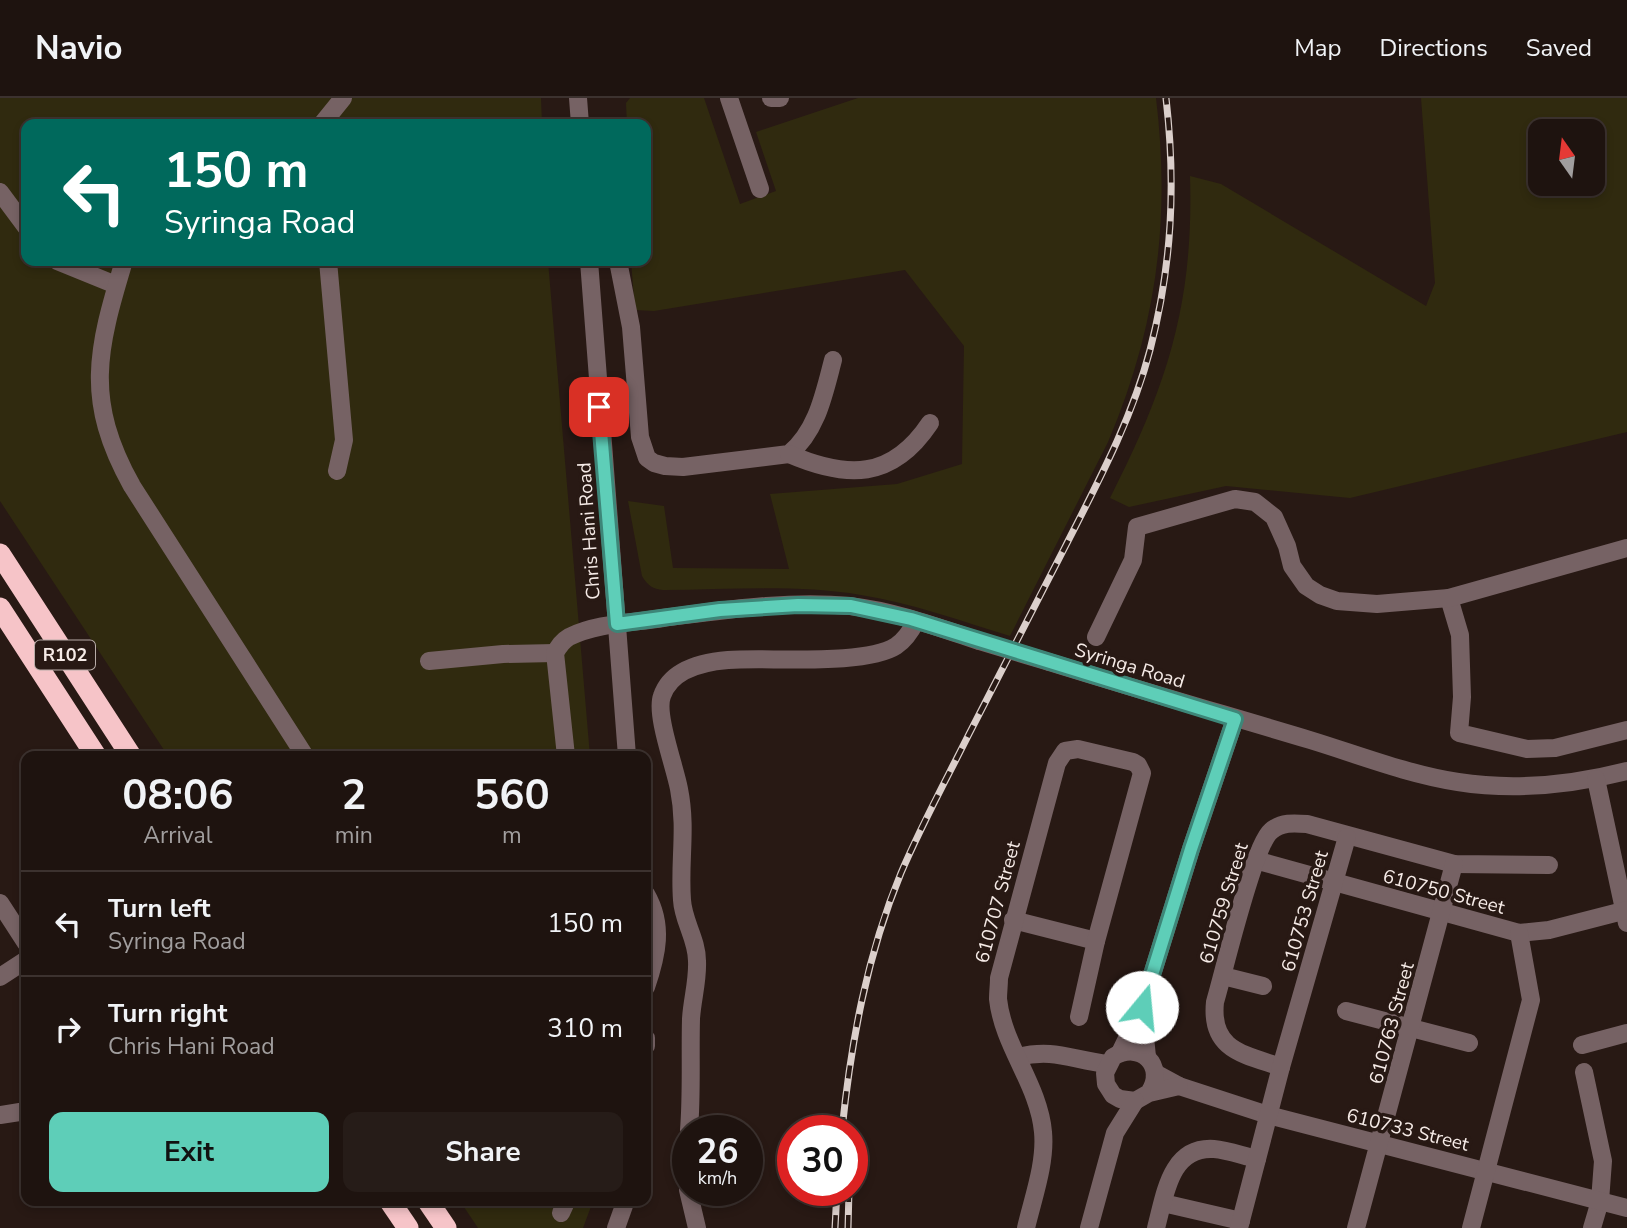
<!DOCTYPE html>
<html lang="en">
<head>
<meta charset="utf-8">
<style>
	:root { --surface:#1e130f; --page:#261c18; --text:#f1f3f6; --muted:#a19e9e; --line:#3c322f; --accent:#5eceb8 }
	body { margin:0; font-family:"Nunito Sans",sans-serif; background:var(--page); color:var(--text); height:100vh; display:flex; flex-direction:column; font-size:26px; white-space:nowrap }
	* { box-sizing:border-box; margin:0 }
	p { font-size:23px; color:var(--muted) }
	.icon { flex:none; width:38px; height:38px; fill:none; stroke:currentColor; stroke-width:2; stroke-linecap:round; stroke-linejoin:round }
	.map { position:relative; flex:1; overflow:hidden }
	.panel { position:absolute; left:21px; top:653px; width:630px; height:455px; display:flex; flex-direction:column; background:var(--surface); border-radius:14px; box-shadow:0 4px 10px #0003,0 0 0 2px var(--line) }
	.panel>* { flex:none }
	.top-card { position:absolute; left:21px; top:21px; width:630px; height:147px; border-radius:14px; box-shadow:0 4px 10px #0003,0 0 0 2px var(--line); background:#00695c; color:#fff; overflow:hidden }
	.needle { width:46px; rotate:346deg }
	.fabs { position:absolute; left:1528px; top:21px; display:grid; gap:14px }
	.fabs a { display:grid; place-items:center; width:77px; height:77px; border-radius:14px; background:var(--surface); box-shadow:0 4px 10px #0003,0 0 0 2px var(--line); font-size:35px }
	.speed { position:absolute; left:672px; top:1017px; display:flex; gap:14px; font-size:35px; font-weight:700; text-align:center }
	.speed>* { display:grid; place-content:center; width:91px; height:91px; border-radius:50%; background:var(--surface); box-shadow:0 4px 10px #0003,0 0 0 2px var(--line); line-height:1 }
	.speed small { font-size:18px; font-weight:400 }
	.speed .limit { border:10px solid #d22; background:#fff; color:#111 }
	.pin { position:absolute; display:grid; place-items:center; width:60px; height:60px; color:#fff; margin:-30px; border-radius:14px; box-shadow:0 4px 10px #0006 }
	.me { position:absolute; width:77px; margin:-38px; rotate:17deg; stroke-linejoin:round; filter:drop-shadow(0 0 5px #0008) }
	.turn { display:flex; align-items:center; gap:24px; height:147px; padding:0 28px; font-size:32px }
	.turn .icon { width:91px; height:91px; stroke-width:2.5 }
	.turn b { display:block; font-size:49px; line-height:60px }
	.eta { display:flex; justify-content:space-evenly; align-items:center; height:119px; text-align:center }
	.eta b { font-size:42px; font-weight:700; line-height:49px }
	.button { display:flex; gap:14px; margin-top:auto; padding:14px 28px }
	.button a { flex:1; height:80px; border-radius:14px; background:var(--accent); color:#111; font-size:28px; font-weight:700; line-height:80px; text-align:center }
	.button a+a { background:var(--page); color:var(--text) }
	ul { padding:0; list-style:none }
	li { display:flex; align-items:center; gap:21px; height:105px; padding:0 28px; border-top:2px solid var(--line) }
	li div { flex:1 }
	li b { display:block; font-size:26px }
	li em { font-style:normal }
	header { display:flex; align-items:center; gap:42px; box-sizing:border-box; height:98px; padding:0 35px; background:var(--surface); border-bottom:2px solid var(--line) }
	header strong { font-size:33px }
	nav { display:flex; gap:38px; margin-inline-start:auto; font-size:24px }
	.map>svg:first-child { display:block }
</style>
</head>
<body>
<header>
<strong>Navio</strong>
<nav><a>Map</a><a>Directions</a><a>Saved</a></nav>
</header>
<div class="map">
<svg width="1627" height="1130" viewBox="0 0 1627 1130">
	<rect width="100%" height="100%" fill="#281914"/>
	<g fill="#302a0f" fill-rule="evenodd">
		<polygon points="0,0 541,0 542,26 26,26 26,163 548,163 590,658 168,658 0,403"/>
		<path d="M630,0H704L740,106L776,93L756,34L858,0H1156C1171,123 1156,231 1108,344L1010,538C961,523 912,505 861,497C796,486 729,492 663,492C653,491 648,488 642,478L628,403L664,408L673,470L789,471L770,396L897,386L962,366L964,248L905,172L654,213L635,212L631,163H646V26H627L626,5Z"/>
		<path d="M1421,0H1627V334L1350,400L1226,388L1129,409L1110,400C1167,288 1194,206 1190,78L1221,86L1426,208L1435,185ZM1592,33V86H1540V33Z"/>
		<polygon points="460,1103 593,1103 583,1130 478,1130"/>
	</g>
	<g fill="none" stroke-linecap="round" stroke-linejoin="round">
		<g stroke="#766264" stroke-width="18">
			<polyline points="578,0 580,26"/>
			<polyline points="729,0 760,91"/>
			<polyline points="771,0 780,0"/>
			<polyline points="322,26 343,0"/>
			<polyline points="0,94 26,129"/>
			<polyline points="57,163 116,187"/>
			<path d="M124,163C97,252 84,302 132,388L305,658"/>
			<polyline points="328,163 344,342 337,373"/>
			<polyline points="589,163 627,658"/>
			<path d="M618,163L631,229L640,339L647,360L654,365L665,368L683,369L789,356C817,333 824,296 833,262"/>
			<path d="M789,356C847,381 892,382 930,325"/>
			<polyline points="1449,500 1460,537 1462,599 1459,635 1527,651 1555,650 1627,632"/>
			<polyline points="1096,539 1133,462 1137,429 1235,401 1255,404 1274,419 1287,448 1292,468 1306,488 1320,497 1337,503 1377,506 1449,500 1627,450"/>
			<polyline points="429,563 503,556 555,555"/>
			<path d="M1049,564C1136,591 1223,616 1310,642C1359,657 1407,676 1458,684C1515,693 1572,687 1627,673"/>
			<path d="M566,658L555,555C559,548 562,543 569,539C597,525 633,525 663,520C725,512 788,502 850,508C894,513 937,529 979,543"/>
			<polyline points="1596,681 1627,825"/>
			<polyline points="1255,762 1519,835 1549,832 1627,812"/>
			<path d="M646,796C664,827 657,857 646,889"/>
			<polyline points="0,805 26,845"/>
			<polyline points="1013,822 1096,843"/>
			<polyline points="1223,878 1263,888"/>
			<polyline points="0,879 26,862"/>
			<polyline points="1142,909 1147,959"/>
			<polyline points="1346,913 1469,945"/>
			<polyline points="646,940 646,948"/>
			<polyline points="1582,947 1627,935"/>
			<polyline points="1120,955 1142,909 1191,751 1235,621"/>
			<path d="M1018,959C1054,950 1072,962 1108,966"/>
			<path d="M1281,969C1243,956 1210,952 1215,904C1224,874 1253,748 1271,733C1281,724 1294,725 1307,726L1454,766L1549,767"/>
			<polyline points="1584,974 1603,1063 1600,1103 1592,1130"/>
			<polyline points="1155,975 1179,988 1268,1017 1627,1110"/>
			<path d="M1149,995C1167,968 1140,942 1113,959L1105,975L1106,986L1113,997L1120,1001L1135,1003L1149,995L1179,988"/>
			<polyline points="0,1017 26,1013"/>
			<path d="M689,1032C692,995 690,958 691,921C692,902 698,883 697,863C697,841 683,823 682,802C679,763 687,731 679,691C675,669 655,616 662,598C671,571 704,564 728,562C768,559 865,568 896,548C905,542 912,531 916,523"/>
			<polyline points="688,1058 688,1088"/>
			<polyline points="688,1092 697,1130"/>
			<polyline points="1163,1105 1241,1123"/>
			<polyline points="561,1115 567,1102"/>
			<polyline points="616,1130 626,1102"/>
			<path d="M1026,1130C1033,1100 1046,1065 1043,1034C1039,987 1003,948 998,901C998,894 999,887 999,880L1057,665L1065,653L1078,651L1133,664L1138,667L1142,675L1096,843L1079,919"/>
			<polyline points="1089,1130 1115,1035 1135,1003"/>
			<path d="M1156,1130C1165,1097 1170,1048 1214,1051C1228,1052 1243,1058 1257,1061"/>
			<polyline points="1239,1130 1281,969 1347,739"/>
			<polyline points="1356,1130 1454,766"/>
			<polyline points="1471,1130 1531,902 1519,835"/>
		</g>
		<g stroke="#f6c4c8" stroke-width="21">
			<polyline points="0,456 131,658"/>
			<polyline points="0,510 96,658"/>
			<polyline points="389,1102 408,1130"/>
			<polyline points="427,1102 446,1130"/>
		</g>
		<defs>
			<g id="rail">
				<path d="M842,1032C851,944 867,857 901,775C921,728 946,682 969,636C1001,574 1033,511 1065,449C1097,386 1132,321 1150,252C1172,167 1176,87 1166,0"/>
				<polyline points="835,1130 837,1092"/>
				<polyline points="848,1130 849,1092"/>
			</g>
		</defs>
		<use href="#rail" stroke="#dbcfcb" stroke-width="7"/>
		<use href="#rail" stroke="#281914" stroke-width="4.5" stroke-dasharray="13" stroke-linecap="butt"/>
		<polyline stroke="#766264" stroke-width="18" points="979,543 1049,564"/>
	</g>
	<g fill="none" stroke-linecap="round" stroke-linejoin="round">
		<defs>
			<polyline id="route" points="599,309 617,526 720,512 798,507 851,508 911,521 1235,621 1191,751 1142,909"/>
		</defs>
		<use href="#route" stroke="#3d8678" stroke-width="18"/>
		<use href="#route" stroke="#5eceb8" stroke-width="12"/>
	</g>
	<g text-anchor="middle" stroke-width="7" stroke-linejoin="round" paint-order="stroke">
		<rect fill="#281914" stroke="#b8aca8" stroke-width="2" x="35" y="542.5" width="60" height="29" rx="5"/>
		<g font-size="18" font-weight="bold" fill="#f6ebe7">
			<text x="65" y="563">R102</text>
		</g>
		<g font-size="19" fill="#f6ebe7" stroke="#281914">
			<text transform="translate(588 433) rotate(-94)" y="7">Chris Hani Road</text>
			<text transform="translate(1130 567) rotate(17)" y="7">Syringa Road</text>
			<text transform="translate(1444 793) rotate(15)" y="7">610750 Street</text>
			<text transform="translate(997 804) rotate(-75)" y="7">610707 Street</text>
			<text transform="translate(1223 805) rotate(-73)" y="7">610759 Street</text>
			<text transform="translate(1304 813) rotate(-74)" y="7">610753 Street</text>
			<text transform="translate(1391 925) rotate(-75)" y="7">610763 Street</text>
			<text transform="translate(1408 1031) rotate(14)" y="7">610733 Street</text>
		</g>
	</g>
</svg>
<div class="fabs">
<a><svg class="needle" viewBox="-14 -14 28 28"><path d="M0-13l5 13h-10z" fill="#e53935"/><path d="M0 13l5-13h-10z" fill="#a19e9e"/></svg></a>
</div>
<div class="speed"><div>26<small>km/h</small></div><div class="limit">30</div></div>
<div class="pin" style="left:599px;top:309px;background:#d93025"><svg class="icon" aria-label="arrive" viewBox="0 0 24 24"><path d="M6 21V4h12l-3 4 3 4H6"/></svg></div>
<svg class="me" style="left:1142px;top:909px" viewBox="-20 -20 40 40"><circle r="19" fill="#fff"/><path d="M0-13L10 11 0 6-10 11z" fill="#5eceb8"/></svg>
<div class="top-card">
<div class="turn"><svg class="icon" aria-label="left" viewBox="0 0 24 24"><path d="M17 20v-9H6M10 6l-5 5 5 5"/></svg><div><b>150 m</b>Syringa Road</div></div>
</div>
<section class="panel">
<div class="eta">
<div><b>08:06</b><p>Arrival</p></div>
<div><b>2</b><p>min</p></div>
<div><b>560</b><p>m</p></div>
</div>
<ul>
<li><svg class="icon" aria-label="left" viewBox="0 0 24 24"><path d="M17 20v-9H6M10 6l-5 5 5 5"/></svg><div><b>Turn left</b><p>Syringa Road</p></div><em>150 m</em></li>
<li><svg class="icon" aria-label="right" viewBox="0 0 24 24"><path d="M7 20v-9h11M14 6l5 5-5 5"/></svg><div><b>Turn right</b><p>Chris Hani Road</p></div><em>310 m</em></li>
</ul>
<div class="button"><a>Exit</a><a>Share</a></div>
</section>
</div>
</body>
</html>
